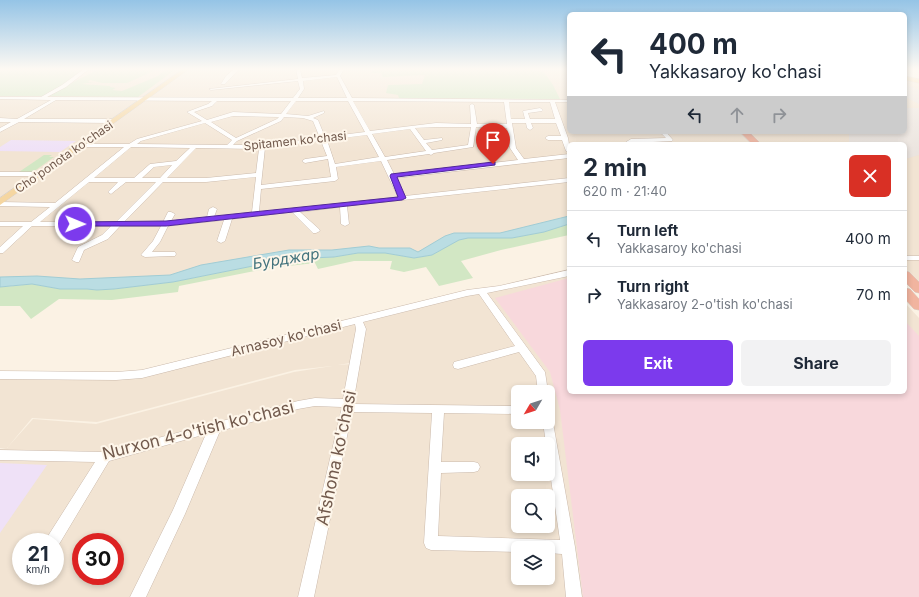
<!DOCTYPE html>
<html lang="en">
<head>
<meta charset="utf-8">
<style>
	:root { --surface:#fff; --page:#f2f2f3; --text:#1f2937; --muted:#747a83; --line:#e0e1e3; --accent:#7c3aed }
	body { margin:0; font-family:Inter,sans-serif; background:var(--page); color:var(--text); height:100vh; display:flex; flex-direction:column; font-size:15px; white-space:nowrap }
	* { box-sizing:border-box; margin:0 }
	p { font-size:13px; color:var(--muted) }
	.icon { flex:none; width:22px; height:22px; fill:none; stroke:currentColor; stroke-width:2; stroke-linecap:round; stroke-linejoin:round }
	.map { position:relative; flex:1; overflow:hidden }
	.sheet { position:absolute; left:567px; top:142px; width:340px; height:252px; display:flex; flex-direction:column; background:var(--surface); border-radius:6px; box-shadow:0 2px 6px #0003 }
	.sheet>* { flex:none }
	.guide { position:absolute; left:567px; top:12px; width:340px; height:122px; border-radius:6px; box-shadow:0 2px 6px #0003; background:#fff; color:var(--text); overflow:hidden }
	.needle { width:26px; rotate:231deg }
	.fabs { position:absolute; left:511px; top:385px; display:grid; gap:8px }
	.fabs a { display:grid; place-items:center; width:44px; height:44px; border-radius:6px; background:var(--surface); box-shadow:0 2px 6px #0003; font-size:20px }
	.speed { position:absolute; left:12px; top:533px; display:flex; gap:8px; font-size:20px; font-weight:700; text-align:center }
	.speed>* { display:grid; place-content:center; width:52px; height:52px; border-radius:50%; background:var(--surface); box-shadow:0 2px 6px #0003; line-height:1 }
	.speed small { font-size:10px; font-weight:400 }
	.speed .limit { border:6px solid #d22; background:#fff; color:#111 }
	.pin { position:absolute; display:grid; place-items:center; width:34px; height:34px; color:#fff; margin:-41px -17px; border-radius:50% 50% 50% 0; rotate:-45deg; box-shadow:0 0 4px #0007 }
	.pin .icon { rotate:45deg }
	.me { position:absolute; width:44px; margin:-22px; rotate:91deg; stroke-linejoin:round; filter:drop-shadow(0 0 3px #0008) }
	.turn { display:flex; align-items:center; gap:14px; height:84px; padding:0 16px; font-size:18px }
	.turn .icon { width:52px; height:52px; stroke-width:2.5 }
	.turn b { display:block; font-size:28px; line-height:34px }
	.lanes { display:flex; align-items:center; height:38px; padding:0 16px; background:#0003; justify-content:center; gap:20px; direction:ltr }
	.lanes .off { opacity:.35 }
	.round { display:grid; place-items:center; flex:none; width:42px; height:42px; border-radius:6px; background:var(--page) }
	.headline { display:flex; align-items:center; justify-content:space-between; height:68px; padding:0 16px }
	h1 { font-size:24px; font-weight:700; line-height:30px }
	.action { display:flex; gap:8px; margin-top:auto; padding:8px 16px }
	.action a { flex:1; height:46px; border-radius:6px; background:var(--accent); color:#fff; font-size:16px; font-weight:700; line-height:46px; text-align:center }
	.action a+a { background:var(--page); color:var(--text) }
	ul { padding:0; list-style:none }
	li { display:flex; align-items:center; gap:12px; height:56px; padding:0 16px; border-top:1px solid var(--line) }
	li div { flex:1 }
	li b { display:block; font-size:15px }
	li em { font-style:normal }
	.map>svg:first-child { display:block }
</style>
</head>
<body>
<div class="map">
<svg width="919" height="597" viewBox="0 0 919 597">
	<rect width="100%" height="100%" fill="#fbf2e4"/>
	<g fill="#f2e4d3" fill-rule="evenodd">
		<polygon points="0,69 569,69 569,132 905,132 905,78 919,81 919,289 905,275 905,144 569,144 569,221 422,254 361,250 160,282 0,283"/>
		<path d="M569,273V392H905V303L919,318V597H0V449H6L0,448V377L131,376L359,323L350,363L338,365L352,364L361,323L466,296ZM332,366L294,372L96,424L33,419L7,448L32,418L97,422L295,370ZM518,392H548V422H518ZM518,444H548V474H518ZM518,496H548V526H518ZM21,542H55V576H21ZM81,542H115V576H81ZM518,548H548V578H518Z"/>
	</g>
	<g fill="#ebe4df">
		<polygon points="905,84 919,90 919,104 905,97"/>
		<polygon points="905,108 919,108 919,155 905,159 905,144 849,144 849,132 905,132"/>
	</g>
	<g fill="#efe1f7">
		<polygon points="11,140 76,141 60,152 0,151 0,147"/>
		<polygon points="0,463 47,465 0,533"/>
	</g>
	<polygon fill="#f8d8dc" points="569,278 569,392 905,392 905,321 919,336 919,597 583,597 560,410 550,372 495,298"/>
	<g fill="#d2e7c4">
		<polygon points="16,69 84,69 69,81 43,96 0,96 0,70"/>
		<polygon points="99,69 158,69 127,83 102,83 90,80 88,82 94,82 81,84 110,86 110,87 116,88 112,90 122,91 158,76 166,69 176,69 138,97 46,96"/>
		<polygon points="375,69 527,69 544,72 553,85 560,99 399,98 398,95 386,93 388,85 422,84 425,75 383,77 381,73 371,73"/>
		<polygon points="44,155 52,155 49,157 54,157 33,172 19,172"/>
		<polygon points="569,224 569,235 501,250 461,261 473,278 439,286 426,267 404,272 390,269 392,261 354,261 318,269 315,263 270,268 179,286 178,292 112,300 59,299 31,319 20,306 0,306 0,287 4,287 32,284 60,289 87,289 97,290 114,289 173,282 288,259 334,257 358,253 385,253 414,258 432,255 459,240 468,238 512,238 543,232"/>
	</g>
	<polygon fill="#badde3" stroke="#a1ccd4" points="569,216 569,224 544,232 512,238 468,238 459,240 432,255 414,258 385,253 358,253 334,257 288,259 173,282 114,289 97,290 87,289 60,289 32,284 0,287 0,277 37,276 80,279 170,275 201,265 289,250 332,250 369,246 379,248 410,248 418,252 445,236 454,233 500,233"/>
	<g fill="none" stroke-linecap="round" stroke-linejoin="round">
		<defs>
			<g id="minor">
				<path d="M84,69H89L66,87L47,97L293,98L300,89L298,81L211,90L209,89L298,79L296,69H300L302,78L336,75L340,69H344L340,76L352,98L569,100V102H555L568,138L569,144V153L566,151L562,140H548L545,138L548,136H561L556,123H531L533,128L530,130L527,128L526,123H512L516,148L524,159L569,154V158L396,178L405,196L569,178V182L347,206L349,224L345,226L341,224L340,207L300,212L319,229L320,231L316,233H313L292,212L232,219L225,241L221,243L217,241L224,220L168,226L160,242L152,252H175L176,254L175,256H172L145,257L141,255L153,241L161,226H120L108,239L84,250L79,262H76L72,260L78,247L102,235L111,226H32L3,253H0V247L23,226H0V222H31L50,207L0,206V202L55,203L124,147H80L78,146V144H129L137,139L202,121L187,112L208,104L212,101L56,100L24,119H112L115,121L112,123L19,122L0,132V128L11,122H0V118L17,119L51,100L0,99V97H41L62,85ZM337,77L347,98H298L304,89L303,81ZM217,101H291L281,114L233,112L207,120L194,112L212,106ZM296,101H348L365,132L325,137L318,120L313,118L324,113V111L308,116L286,114ZM353,101L504,102L507,124H477L474,105L472,104L470,105L471,124L436,123L370,131ZM509,102H550L555,119H530L528,113L542,111L543,110L540,108L523,111L525,119H511ZM233,116L279,117L277,119L236,138L211,122ZM284,117L303,118L313,121L320,138L262,145H233L237,141L281,121ZM205,123L232,140L227,145L137,144L141,141ZM436,127H471L468,145L432,150L426,143L442,140V138L424,140L415,128ZM476,127L507,128L510,148L518,160L394,174L387,160L429,154L431,155L434,153L473,147ZM410,129L426,151L385,157L372,134ZM367,135L379,157L335,164L327,140ZM321,141L327,156L305,159L302,161L305,163L328,159L331,177L261,185L265,148ZM131,147L190,148L176,161L150,164L134,178H94ZM196,148L259,149L256,173L206,178H167ZM381,161L398,197L259,212L261,189L335,181L338,179L336,167ZM172,165L160,178H142L154,167ZM256,177L252,212L214,217L217,209L213,207L209,209L207,217L171,221L175,214L171,212H168L163,222H124L163,182H206ZM89,182H118L108,192L111,194L126,182H156L116,222H40Z"/>
				<polygon points="234,69 239,69 225,84 221,84 226,76"/>
				<polygon points="660,132 666,132 673,140 672,141 633,143 634,144 628,144 626,142 631,139 666,138"/>
				<polygon points="0,172 39,172 42,174 39,176 0,176"/>
				<rect x="905" y="256" width="14" height="4"/>
				<polygon points="569,270 569,276 487,293 545,372 548,392 548,393 538,392 536,376 519,352 458,369 454,368 453,365 454,362 515,346 479,294 467,296 363,322 366,329 353,404 518,406 518,414 444,413 441,462 474,462 478,463 480,467 478,471 474,472 441,473 438,536 560,540 548,459 548,444 546,444 543,422 548,422 548,415 552,417 575,547 582,597 566,597 562,554 548,553 548,548 518,548 518,552 431,550 426,548 424,543 432,413 352,412 314,597 298,597 342,407 315,406 298,409 220,431 185,514 146,597 130,597 173,510 206,434 109,461 58,546 55,547 55,542 46,542 48,536 95,462 0,460 0,450 105,452 298,401 315,398 343,399 356,329 355,324 142,378 116,380 0,379 0,371 116,372 142,370 467,290 499,286"/>
			</g>
			<g id="major">
				<polygon points="183,69 189,69 0,205 0,198"/>
				<polygon points="905,76 919,79 919,83 905,80"/>
			</g>
			<g id="highway">
				<polygon points="740,132 749,132 761,144 752,144"/>
				<polygon points="905,271 909,272 919,282 919,293 915,292 905,282"/>
				<polygon points="905,288 910,289 919,299 919,310 914,309 905,299"/>
			</g>
		</defs>
		<use href="#minor" stroke="#cbbaac" stroke-width="1"/>
		<use href="#major" stroke="#d7d1cd" stroke-width="1"/>
		<use href="#highway" stroke="#d7d1cd" stroke-width="1"/>
		<use href="#minor" fill="#fff" fill-rule="evenodd"/>
		<use href="#major" fill="#f5d6a1" fill-rule="evenodd"/>
		<use href="#highway" fill="#f1b49f" fill-rule="evenodd"/>
	</g>
	<linearGradient id="sky" x2="0" y2="1"><stop stop-color="#95c4e6"/><stop offset="0.45" stop-color="#fdf9f3"/><stop offset="1" stop-color="#fdf9f3" stop-opacity="0"/></linearGradient>
	<rect width="919" height="153" fill="url(#sky)"/>
	<polygon fill="#7c3aed" stroke="#51269a" points="493,162 495,162 495,165 397,177 406,198 402,200 166,226 75,226 72,224 75,222 166,221 398,197 390,176 391,174"/>
	<g text-anchor="middle" stroke-width="4" stroke-linejoin="round" paint-order="stroke">
		<g font-size="12" fill="#71594c" stroke="#fef6ea">
			<text transform="translate(295 141) rotate(-6)" y="4">Spitamen ko'chasi</text>
			<text transform="translate(64 157) rotate(-35)" y="4">Cho'ponota ko'chasi</text>
		</g>
		<g font-size="14" fill="#71594c" stroke="#fef6ea">
			<text transform="translate(286 338) rotate(-14)" y="5">Arnasoy ko'chasi</text>
		</g>
		<g font-size="15" font-style="italic" fill="#43737d" stroke="#fef6ea">
			<text transform="translate(286 259) rotate(-9)" y="5">Бурджар</text>
		</g>
		<g font-size="17" fill="#71594c" stroke="#fef6ea">
			<text transform="translate(198 430) rotate(-14)" y="6">Nurxon 4-o'tish ko'chasi</text>
			<text transform="translate(336 458) rotate(-78)" y="6">Afshona ko'chasi</text>
		</g>
	</g>
</svg>
<div class="fabs">
<a><svg class="needle" viewBox="-14 -14 28 28"><path d="M0-13l5 13h-10z" fill="#e53935"/><path d="M0 13l5-13h-10z" fill="#747a83"/></svg></a>
<a><svg class="icon" aria-label="sound" viewBox="0 0 24 24"><path d="M4 9h4l5-4v14l-5-4H4zM17 9q2 3 0 6"/></svg></a>
<a><svg class="icon" aria-label="search" viewBox="0 0 24 24"><circle cx="10" cy="10" r="6"/><path d="M15 15l6 6"/></svg></a>
<a><svg class="icon" aria-label="layers" viewBox="0 0 24 24"><path d="M12 4l9 5-9 5-9-5zM3 14l9 5 9-5"/></svg></a>
</div>
<div class="speed"><div>21<small>km/h</small></div><div class="limit">30</div></div>
<div class="pin" style="left:493px;top:164px;background:#d93025"><svg class="icon" aria-label="arrive" viewBox="0 0 24 24"><path d="M6 21V4h12l-3 4 3 4H6"/></svg></div>
<svg class="me" style="left:75px;top:224px" viewBox="-20 -20 40 40"><circle r="17" fill="#7c3aed" stroke="#fff" stroke-width="3"/><path d="M0-11L8 9 0 5-8 9z" fill="#fff"/></svg>
<div class="guide">
<div class="turn"><svg class="icon" aria-label="left" viewBox="0 0 24 24"><path d="M17 20v-9H6M10 6l-5 5 5 5"/></svg><div><b>400 m</b>Yakkasaroy ko'chasi</div></div>
<div class="lanes"><svg class="icon" aria-label="left" viewBox="0 0 24 24"><path d="M17 20v-9H6M10 6l-5 5 5 5"/></svg><svg class="icon off" aria-label="ahead" viewBox="0 0 24 24"><path d="M12 20V5M6 11l6-6 6 6"/></svg><svg class="icon off" aria-label="right" viewBox="0 0 24 24"><path d="M7 20v-9h11M14 6l5 5-5 5"/></svg></div>
</div>
<section class="sheet">
<div class="headline"><div><h1>2 min</h1><p>620 m · 21:40</p></div><a class="round" style="background:#d93025;color:#fff"><svg class="icon" aria-label="close" viewBox="0 0 24 24"><path d="M6 6l12 12M18 6L6 18"/></svg></a></div>
<ul>
<li><svg class="icon" aria-label="left" viewBox="0 0 24 24"><path d="M17 20v-9H6M10 6l-5 5 5 5"/></svg><div><b>Turn left</b><p>Yakkasaroy ko'chasi</p></div><em>400 m</em></li>
<li><svg class="icon" aria-label="right" viewBox="0 0 24 24"><path d="M7 20v-9h11M14 6l5 5-5 5"/></svg><div><b>Turn right</b><p>Yakkasaroy 2-o'tish ko'chasi</p></div><em>70 m</em></li>
</ul>
<div class="action"><a>Exit</a><a>Share</a></div>
</section>
</div>
</body>
</html>
